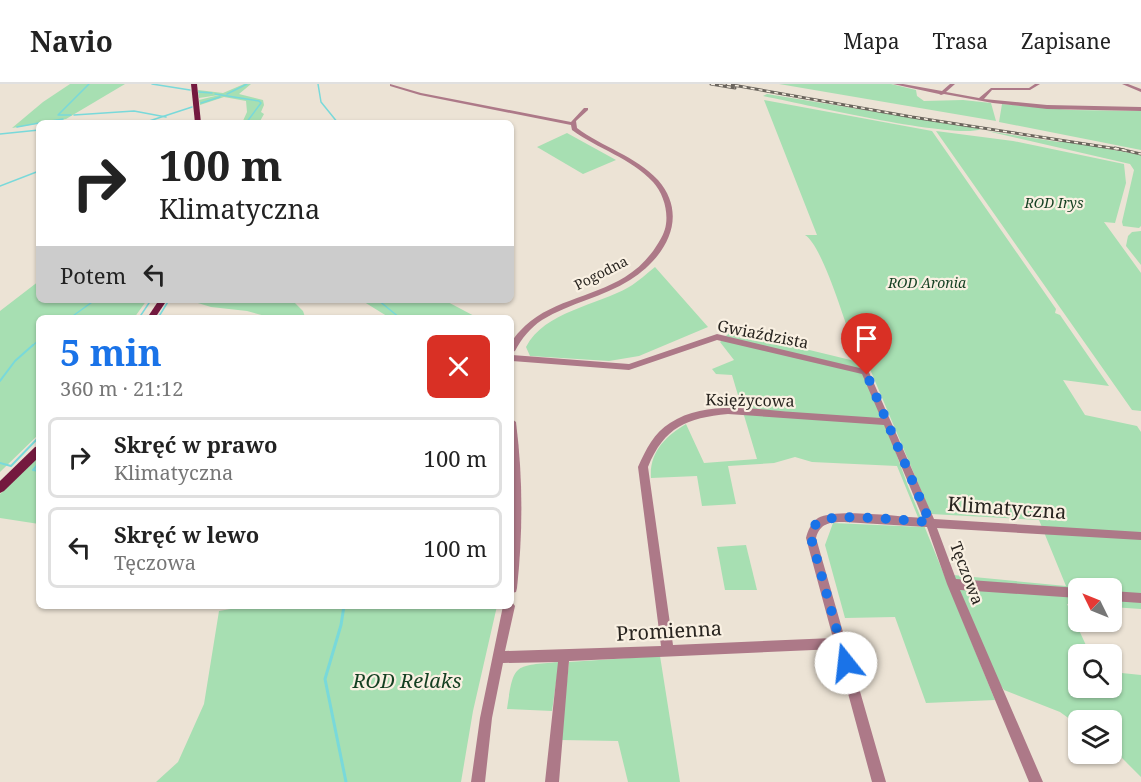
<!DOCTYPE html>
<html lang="pl">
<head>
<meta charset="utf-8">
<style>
	:root { --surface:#fff; --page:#f6f6f6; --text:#222; --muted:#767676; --line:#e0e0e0; --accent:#1a73e8 }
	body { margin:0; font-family:"Noto Serif",serif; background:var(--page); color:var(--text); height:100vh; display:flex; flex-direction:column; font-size:22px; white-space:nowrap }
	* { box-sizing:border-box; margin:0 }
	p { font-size:20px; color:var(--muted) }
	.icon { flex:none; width:33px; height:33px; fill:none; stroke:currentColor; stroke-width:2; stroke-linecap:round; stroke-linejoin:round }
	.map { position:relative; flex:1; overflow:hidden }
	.side { position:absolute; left:36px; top:231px; width:478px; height:294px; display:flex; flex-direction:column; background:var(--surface); border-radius:9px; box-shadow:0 2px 4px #0004 }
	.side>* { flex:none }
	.banner { position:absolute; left:36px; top:36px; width:478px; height:183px; border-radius:9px; box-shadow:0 2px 4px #0004; background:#fff; color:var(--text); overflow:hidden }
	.needle { width:39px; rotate:313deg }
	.buttons { position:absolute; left:1068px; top:494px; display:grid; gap:12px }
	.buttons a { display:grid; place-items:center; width:54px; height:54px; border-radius:9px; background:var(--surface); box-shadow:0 2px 4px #0004; font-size:30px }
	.pin { position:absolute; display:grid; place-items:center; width:51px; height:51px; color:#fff; margin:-62px -26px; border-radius:50% 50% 50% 0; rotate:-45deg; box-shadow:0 0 6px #0007 }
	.pin .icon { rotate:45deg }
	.me { position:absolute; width:66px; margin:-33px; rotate:344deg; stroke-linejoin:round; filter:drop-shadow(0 0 4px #0008) }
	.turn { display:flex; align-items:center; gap:21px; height:126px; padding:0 24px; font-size:27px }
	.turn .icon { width:78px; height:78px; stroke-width:2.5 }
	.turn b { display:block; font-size:42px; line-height:51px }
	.then { display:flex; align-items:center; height:57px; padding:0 24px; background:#0003; gap:12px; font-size:22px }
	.round { display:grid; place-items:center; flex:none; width:63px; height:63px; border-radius:9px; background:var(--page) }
	.summary { display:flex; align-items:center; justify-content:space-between; height:102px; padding:0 24px }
	h1 { font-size:36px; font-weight:700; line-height:45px; color:var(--accent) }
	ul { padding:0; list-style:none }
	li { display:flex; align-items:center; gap:18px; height:81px; margin:0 12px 9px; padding:0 12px; border:3px solid var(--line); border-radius:9px }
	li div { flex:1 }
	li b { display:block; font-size:22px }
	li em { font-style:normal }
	header { display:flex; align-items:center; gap:36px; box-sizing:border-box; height:84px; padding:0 30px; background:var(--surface); border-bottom:2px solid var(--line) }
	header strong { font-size:28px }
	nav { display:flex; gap:33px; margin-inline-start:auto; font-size:21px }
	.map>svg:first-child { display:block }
</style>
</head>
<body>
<header>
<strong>Navio</strong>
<nav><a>Mapa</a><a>Trasa</a><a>Zapisane</a></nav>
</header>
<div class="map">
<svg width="1141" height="698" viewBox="0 0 1141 698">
	<rect width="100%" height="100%" fill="#ece3d5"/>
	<g fill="#a7dfb2">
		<polygon points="70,0 125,0 66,35 12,44 43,18"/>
		<polygon points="244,0 251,0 239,10 263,16 264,21 261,28 264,30 259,39 242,39 247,28 246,17 224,13 200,21 199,16 219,11 199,14 198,6 223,9"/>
		<polygon points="779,0 891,0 916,6 917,12 924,17 963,16 991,19 996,37"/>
		<path d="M767,10L981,45C956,56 799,19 763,12Z"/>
		<path d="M764,16L932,47L1056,225L1055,229L1060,231L1109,302L1063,296L1085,331L1137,342L1141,348V525L1112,523V504H1078V520H1067L1090,570H1078V603H1112V588L1141,591V693L1112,664V636H1078V641L1060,628L1004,606L999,599L953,491L1066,502L1039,436L931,430L859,259L852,257C844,236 822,161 805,151H817Z"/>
		<polygon points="1002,20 1071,26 1141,27 1141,66 999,38"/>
		<polygon points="936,47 1013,57 1124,80 1126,99 1115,139 1104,138 1141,189 1141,327 1132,326"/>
		<polygon points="987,47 1059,58 1071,58 1141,71 1141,142 1139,144 1123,142 1122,138 1134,86 1130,80"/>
		<polygon points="567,49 616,76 583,90 537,63"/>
		<polygon points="1141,147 1141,181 1126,162 1128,152 1132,148"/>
		<path d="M655,183L708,243L639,272L609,277L530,272L526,263C545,227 596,222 629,203C638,198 647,189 655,183Z"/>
		<polygon points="39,197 39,216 147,216 134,234 39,234 39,350 0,388 0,227"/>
		<polygon points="188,216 292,216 303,227 305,233 269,233 247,227 211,223"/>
		<polygon points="361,216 444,216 478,234 390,234"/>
		<path d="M731,247L863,279L908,402L995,616L926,619L895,533L845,534L825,461L833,439L922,443L897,382L812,378L795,373L774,379L728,382L736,420L702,422L697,392L651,394C649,368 666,352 686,340L704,379L757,375L732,291L716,290L712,285L734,276L720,258Z"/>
		<polygon points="39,372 39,440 0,434 0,410"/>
		<polygon points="746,461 757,506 725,506 717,463"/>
		<polygon points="248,522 497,522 473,627 461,698 156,698 178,678 204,620 219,527"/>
		<polygon points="660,572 680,698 628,698 618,657 561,656 569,578"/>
		<path d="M559,578L552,627L507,625C514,579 513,582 559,578Z"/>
	</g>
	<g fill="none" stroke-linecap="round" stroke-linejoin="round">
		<g stroke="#79d9da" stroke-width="1.5">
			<polyline points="152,0 190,6"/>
			<polyline points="318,0 321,18 338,39"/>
			<polyline points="199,8 212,9"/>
			<polyline points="215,10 259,17 261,19 246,39"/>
			<polyline points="227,10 247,0"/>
			<polyline points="201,19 220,13"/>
			<polyline points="71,31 58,31 89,0"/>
			<polyline points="74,31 134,27 166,33"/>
			<polyline points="39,39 63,35"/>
			<polyline points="143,39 192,23"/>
			<polyline points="17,43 39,39"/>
			<polyline points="0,50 39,46"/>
			<polyline points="0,102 39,87"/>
			<polyline points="378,216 400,234"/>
			<polyline points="70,234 95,216"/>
			<polyline points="139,234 151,216"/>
			<polyline points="158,234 169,216"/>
			<polyline points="32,262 39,256"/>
		</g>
		<g stroke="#79d9da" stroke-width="2">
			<polyline points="0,297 15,277 33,261"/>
			<polyline points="0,379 11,382 39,353"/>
			<polyline points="39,379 33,386 39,387"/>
		</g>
		<polyline stroke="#79d9da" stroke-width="3" points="344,522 341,541 325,595 346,698"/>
		<g fill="#ad7988" fill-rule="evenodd">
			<path d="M390,0L421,9L571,38L584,24H588V26L576,37L577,44C602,63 636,72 658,96C690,133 665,174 630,196C603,213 570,219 542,236C530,244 522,254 515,267L512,268C512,265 511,261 512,258C513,255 517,250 520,247C547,217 591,214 625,193C638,185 649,174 657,161C661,155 665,148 666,140C668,126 663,109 653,98C631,74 598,65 572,46L571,41L420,11L390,2Z"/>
			<polygon points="893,0 903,0 942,7 950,0 955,0 946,8 979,14 991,4 1029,4 1035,0 1040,0 1030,6 992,6 984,15 1047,21 1141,23 1141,27 1047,25 993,19 944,10 941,11 939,10"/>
			<polygon points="1122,0 1128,0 1141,5 1141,8"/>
			<path d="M717,250L868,286L934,435L1141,448V456L937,444L956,495L1078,504V514L960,506L1043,698H1029L947,500L927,443L844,438C830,438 820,439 816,454L886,698H872L836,565L569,577L559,698H545L558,578L503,579L492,634L485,698H471L480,634L503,522H512V518L515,522L505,567L661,562L638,383C646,365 654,349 670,339C705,316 753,325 793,328C822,330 851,332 881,334L862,290L717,256L629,286L512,277V271L629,280ZM728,330L884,341L923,434C900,433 836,424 818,434C811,439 808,446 806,454L833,554L673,561L648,383C664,343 687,334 728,330Z"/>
			<path d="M512,335L516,338C523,394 523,448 517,504L516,508L512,509Z"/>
			<polygon points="1112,507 1141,509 1141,519 1112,517"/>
		</g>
		<g fill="#74193f" fill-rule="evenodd">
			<polygon points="191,0 197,0 201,39 195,39"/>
			<polygon points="159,216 167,216 155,234 147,234"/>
			<polygon points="39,362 39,373 4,407 0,409 0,397 35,363"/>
		</g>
		<defs>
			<g id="rail">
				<polyline points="711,0 735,4"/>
				<polyline points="727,0 912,33 1124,66"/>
				<polyline points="1115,64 1141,70"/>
			</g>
		</defs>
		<use href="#rail" stroke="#6a645c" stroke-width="3"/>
		<use href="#rail" stroke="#f9f0e2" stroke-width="1.5" stroke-dasharray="4" stroke-linecap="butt"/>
	</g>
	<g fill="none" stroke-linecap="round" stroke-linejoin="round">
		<path stroke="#1a73e8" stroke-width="10" stroke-dasharray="0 18" d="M846,579L811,454C812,448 813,442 818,438C835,428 908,437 930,438L867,291"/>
	</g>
	<g text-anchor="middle" stroke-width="4.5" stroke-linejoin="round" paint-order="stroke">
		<g font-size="14" font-style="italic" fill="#133f21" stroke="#f9f0e2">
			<text x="1054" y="124">ROD Irys</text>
			<text x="927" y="204">ROD Aronia</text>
		</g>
		<g font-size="14" fill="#28241f" stroke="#f9f0e2">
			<text transform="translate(601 189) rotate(-27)" y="5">Pogodna</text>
		</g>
		<g font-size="16" fill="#28241f" stroke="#f9f0e2">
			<text transform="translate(763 250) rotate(11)" y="6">Gwiaździsta</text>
			<text transform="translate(750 316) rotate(1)" y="6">Księżycowa</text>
			<text transform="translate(967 489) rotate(69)" y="6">Tęczowa</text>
		</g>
		<g font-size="20" fill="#28241f" stroke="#f9f0e2">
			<text transform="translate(1007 424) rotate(4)" y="7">Klimatyczna</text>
			<text transform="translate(669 547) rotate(-3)" y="7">Promienna</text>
		</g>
		<g font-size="20" font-style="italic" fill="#133f21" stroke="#f9f0e2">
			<text x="407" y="604">ROD Relaks</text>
		</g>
	</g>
</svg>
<div class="buttons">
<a><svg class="needle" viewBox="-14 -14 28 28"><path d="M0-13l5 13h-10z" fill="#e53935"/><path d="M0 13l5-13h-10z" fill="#767676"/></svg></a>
<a><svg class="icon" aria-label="search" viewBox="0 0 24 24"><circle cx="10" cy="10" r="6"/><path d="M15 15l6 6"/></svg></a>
<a><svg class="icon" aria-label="layers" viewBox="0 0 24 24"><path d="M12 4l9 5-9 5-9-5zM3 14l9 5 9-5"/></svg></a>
</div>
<div class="pin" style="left:867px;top:291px;background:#d93025"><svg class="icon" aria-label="arrive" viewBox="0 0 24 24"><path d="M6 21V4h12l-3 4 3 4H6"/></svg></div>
<svg class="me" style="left:846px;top:579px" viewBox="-20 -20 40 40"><circle r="19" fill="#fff"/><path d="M0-13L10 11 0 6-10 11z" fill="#1a73e8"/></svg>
<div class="banner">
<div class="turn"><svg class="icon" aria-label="right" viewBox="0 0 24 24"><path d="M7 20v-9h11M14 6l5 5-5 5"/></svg><div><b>100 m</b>Klimatyczna</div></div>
<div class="then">Potem<svg class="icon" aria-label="left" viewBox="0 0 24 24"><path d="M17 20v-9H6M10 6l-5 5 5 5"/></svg></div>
</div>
<section class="side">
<div class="summary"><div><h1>5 min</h1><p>360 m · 21:12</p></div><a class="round" style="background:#d93025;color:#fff"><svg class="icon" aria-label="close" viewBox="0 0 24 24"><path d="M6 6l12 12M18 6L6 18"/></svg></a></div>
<ul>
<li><svg class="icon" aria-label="right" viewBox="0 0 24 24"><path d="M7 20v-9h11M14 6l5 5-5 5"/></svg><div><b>Skręć w prawo</b><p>Klimatyczna</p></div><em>100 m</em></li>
<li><svg class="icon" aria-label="left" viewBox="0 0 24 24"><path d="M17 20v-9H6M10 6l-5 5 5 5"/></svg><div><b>Skręć w lewo</b><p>Tęczowa</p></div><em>100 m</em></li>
</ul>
</section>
</div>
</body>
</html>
